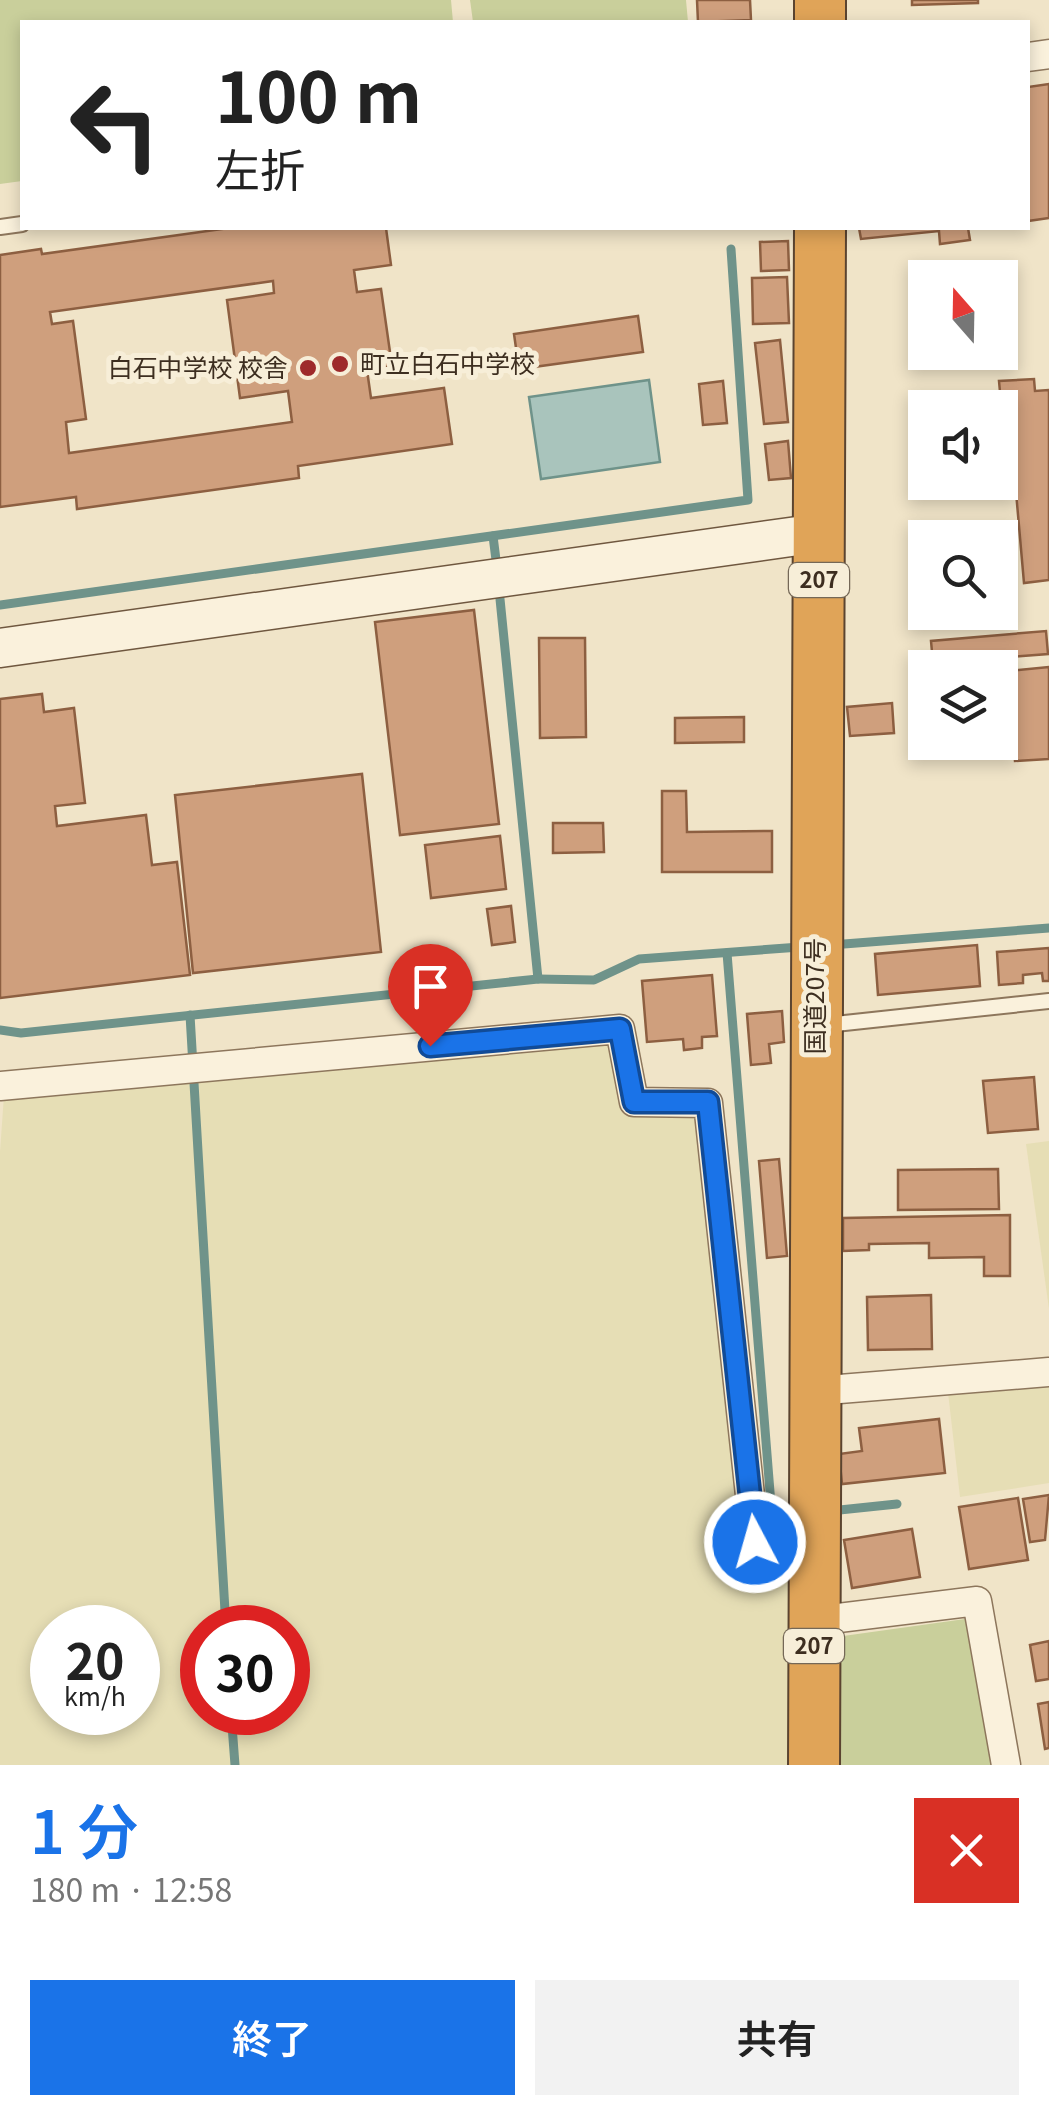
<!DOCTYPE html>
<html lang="ja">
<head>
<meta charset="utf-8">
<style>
	:root { --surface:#fff; --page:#f2f2f2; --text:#222; --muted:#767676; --accent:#1a73e8 }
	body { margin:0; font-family:Georgia,"Noto Sans JP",serif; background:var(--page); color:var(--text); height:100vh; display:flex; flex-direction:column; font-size:38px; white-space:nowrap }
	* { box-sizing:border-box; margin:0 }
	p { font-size:32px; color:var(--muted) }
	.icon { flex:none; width:55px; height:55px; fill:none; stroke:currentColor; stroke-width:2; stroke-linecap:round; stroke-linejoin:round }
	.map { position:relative; height:1765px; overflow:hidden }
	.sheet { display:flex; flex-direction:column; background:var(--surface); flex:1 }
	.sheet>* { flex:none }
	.banner { position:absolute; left:20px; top:20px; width:1010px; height:210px; border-radius:0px; box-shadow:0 5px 15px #0003; background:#fff; color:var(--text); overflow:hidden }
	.needle { width:65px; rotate:340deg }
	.controls { position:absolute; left:908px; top:260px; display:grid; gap:20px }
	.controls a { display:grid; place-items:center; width:110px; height:110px; border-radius:0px; background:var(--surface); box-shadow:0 5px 15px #0003; font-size:50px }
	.speed { position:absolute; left:30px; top:1605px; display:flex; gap:20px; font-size:50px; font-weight:700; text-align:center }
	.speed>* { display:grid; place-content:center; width:130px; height:130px; border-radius:50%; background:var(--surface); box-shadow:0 5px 15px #0003; line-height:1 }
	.speed small { font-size:25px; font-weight:400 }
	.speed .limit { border:15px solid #d22; background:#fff; color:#111 }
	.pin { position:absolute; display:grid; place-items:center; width:85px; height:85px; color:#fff; margin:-102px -42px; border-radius:50% 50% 50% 0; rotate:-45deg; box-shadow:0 0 10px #0007 }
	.pin .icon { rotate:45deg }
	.me { position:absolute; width:110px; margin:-55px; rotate:354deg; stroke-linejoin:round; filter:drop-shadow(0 0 8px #0008) }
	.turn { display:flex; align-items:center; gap:35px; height:210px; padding:0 30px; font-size:45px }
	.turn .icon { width:130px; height:130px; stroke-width:2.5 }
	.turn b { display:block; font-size:70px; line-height:85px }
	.round { display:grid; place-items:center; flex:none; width:105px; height:105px; border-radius:0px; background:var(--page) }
	.summary { display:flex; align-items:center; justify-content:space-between; height:170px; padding:0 30px }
	h1 { font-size:60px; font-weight:600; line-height:75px; color:var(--accent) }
	.cta { display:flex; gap:20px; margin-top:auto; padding:20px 30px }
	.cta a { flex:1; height:115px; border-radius:0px; background:var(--accent); color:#fff; font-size:40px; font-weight:600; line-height:115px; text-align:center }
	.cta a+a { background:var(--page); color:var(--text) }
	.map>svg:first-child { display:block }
</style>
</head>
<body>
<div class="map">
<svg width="1049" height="1765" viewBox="0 0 1049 1765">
	<rect width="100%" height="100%" fill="#f0e4c8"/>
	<g fill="#e6deb5" fill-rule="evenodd">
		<path d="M614,1038L626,1108L699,1115L745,1563H788L791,1765H0V1152L4,1095ZM52,1628H138V1712H52ZM202,1628H288V1712H202Z"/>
		<polygon points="1049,1141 1049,1309 1026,1144"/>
		<polygon points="1049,1370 1049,1483 960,1497 946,1375"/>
	</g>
	<g fill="#c9cf9b">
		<polygon points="0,0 451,0 453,22 22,22 22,181 0,184"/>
		<polygon points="470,0 686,0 688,22 473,22"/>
		<polygon points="965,1619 993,1765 835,1765 836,1637"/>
	</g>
	<polygon fill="#a9c4bc" stroke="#6f938a" stroke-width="2.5" points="649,380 660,462 541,479 529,397"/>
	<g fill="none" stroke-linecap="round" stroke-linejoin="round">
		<g stroke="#6f938a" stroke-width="9">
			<polyline points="493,536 497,568"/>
			<polyline points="0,605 748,500 731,249"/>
			<polyline points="831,945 1049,928"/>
			<polyline points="727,953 772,1517 800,1514"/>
			<polyline points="538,979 594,980 639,959 800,947"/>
			<polyline points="190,1015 226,1628"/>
			<polyline points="0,1030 21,1033 538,979 499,589"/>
			<polyline points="830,1511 897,1504"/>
			<polyline points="231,1712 235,1765"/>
		</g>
	</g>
	<g fill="#cf9f7d" stroke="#8d5f41" stroke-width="2.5" fill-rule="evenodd">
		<polygon points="697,0 750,0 751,20 698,22"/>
		<polygon points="912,0 978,0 978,3 912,5"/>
		<polygon points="1049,84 1049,218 1028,221 1028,87"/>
		<path d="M229,228H386L391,265L354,270L357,292L381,289L392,366L367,370L371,398L444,388L452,444L298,466L299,478L77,509L76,497L0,507V255L41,249L42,254ZM273,281L274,293L227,300L240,398L288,391L292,422L69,453L66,422L86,419L73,321L52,324L50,312Z"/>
		<polygon points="859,228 968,228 970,240 940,244 939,231 861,239"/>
		<polygon points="788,241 789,270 761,271 760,242"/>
		<polygon points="787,277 789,323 753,324 752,278"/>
		<polygon points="638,316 643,352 519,369 514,334"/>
		<polygon points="780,340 788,422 764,424 755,343"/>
		<polygon points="1034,379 1035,391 1049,390 1049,580 1024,583 1011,435 1004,435 999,381"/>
		<polygon points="723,381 727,423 703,425 699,384"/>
		<polygon points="788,441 791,478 769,480 765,444"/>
		<polygon points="474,610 499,824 400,835 375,622"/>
		<polygon points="1046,631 1048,654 933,663 931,641"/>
		<polygon points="539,638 585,638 586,737 540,738"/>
		<polygon points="1049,667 1049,759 1015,761 1008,671"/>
		<polygon points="42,694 44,712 74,708 85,803 55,806 57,826 146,815 152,865 177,862 190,975 0,998 0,699"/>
		<polygon points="892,703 894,733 850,736 847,707"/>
		<polygon points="744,717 744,742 675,743 675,718"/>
		<polygon points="362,774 381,952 193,973 175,795"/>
		<polygon points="662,791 686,791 687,832 772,831 772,872 662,872"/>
		<polygon points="553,823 603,823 604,852 553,853"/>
		<polygon points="500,836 506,889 431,898 425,845"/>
		<polygon points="511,906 515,942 492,945 487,909"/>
		<polygon points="977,945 980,986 878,995 875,954"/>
		<polygon points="1049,948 1049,981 1043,981 1042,973 1023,975 1023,983 999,985 997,952"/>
		<polygon points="712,975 717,1036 702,1037 702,1048 684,1050 683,1039 647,1042 642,981"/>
		<polygon points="782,1011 784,1042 769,1044 771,1063 751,1065 747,1014"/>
		<polygon points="1034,1077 1038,1129 988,1133 983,1081"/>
		<polygon points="779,1159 787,1256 767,1258 759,1161"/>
		<polygon points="998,1169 999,1209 898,1210 898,1170"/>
		<polygon points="1010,1215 1010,1276 984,1276 984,1257 929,1258 929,1243 869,1244 869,1250 843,1251 843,1218"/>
		<polygon points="931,1295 932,1349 868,1350 867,1297"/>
		<polygon points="939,1419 945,1473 842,1484 839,1454 862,1451 859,1428"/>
		<polygon points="1049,1495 1045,1540 1030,1542 1023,1499"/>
		<polygon points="1018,1498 1028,1560 969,1569 959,1507"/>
		<polygon points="912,1529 920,1577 852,1588 844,1540"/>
		<polygon points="1049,1641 1049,1679 1036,1681 1030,1645"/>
		<polygon points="1049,1702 1049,1748 1045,1749 1038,1704"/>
	</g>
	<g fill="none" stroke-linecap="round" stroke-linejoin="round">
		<defs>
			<g id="lane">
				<polyline points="0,227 22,224"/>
				<polyline points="826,1025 1049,1001"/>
			</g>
			<g id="street">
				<polyline points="1028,57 1049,54"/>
				<polyline points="0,1086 620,1029 634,1102 708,1103 755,1542 814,1543"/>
				<polyline points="815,1391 1049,1372"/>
				<polyline points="814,1621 977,1601 1006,1765"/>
			</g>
			<polyline id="secondary" points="0,648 819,533"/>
			<g id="highway">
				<polyline points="820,22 820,0"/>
				<polyline points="814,1765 820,228"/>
			</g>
		</defs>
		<use href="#lane" stroke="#8d765c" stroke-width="18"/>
		<use href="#street" stroke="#8d765c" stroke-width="31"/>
		<use href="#secondary" stroke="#6f573f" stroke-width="41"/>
		<use href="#highway" stroke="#5b4430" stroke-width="54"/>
		<use href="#lane" stroke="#faf1dc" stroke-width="14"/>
		<use href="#street" stroke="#faf1dc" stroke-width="28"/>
		<use href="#secondary" stroke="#faf1dc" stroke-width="38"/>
		<use href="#highway" stroke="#e0a458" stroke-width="50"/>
	</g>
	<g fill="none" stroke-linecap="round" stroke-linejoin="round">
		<defs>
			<polyline id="route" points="430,1046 620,1029 634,1102 708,1102 755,1542"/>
		</defs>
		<use href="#route" stroke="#114b97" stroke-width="25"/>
		<use href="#route" stroke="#1a73e8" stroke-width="18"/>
	</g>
	<g fill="#9e2a2b" stroke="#f7eed8" stroke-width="4">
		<circle cx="340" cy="364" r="10"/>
		<circle cx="308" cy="368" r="10"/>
	</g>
	<g text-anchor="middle" stroke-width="10" stroke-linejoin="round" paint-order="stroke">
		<g fill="#f7eed8" stroke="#756857" stroke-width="2.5">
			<rect x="789" y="563" width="60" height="34" rx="8"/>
			<rect x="784" y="1629" width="60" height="34" rx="8"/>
		</g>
		<g font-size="22" font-weight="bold" fill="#3d2e20">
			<text x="819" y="588">207</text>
			<text x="814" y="1654">207</text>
		</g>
		<g font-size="25" fill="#3d2e20" stroke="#f7eed8" text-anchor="start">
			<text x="360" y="373">町立白石中学校</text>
			<text x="288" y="377" text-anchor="end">白石中学校 校舎</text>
		</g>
		<g font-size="25" fill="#3d2e20" stroke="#f7eed8">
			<text transform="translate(815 996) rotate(-90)" y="9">国道207号</text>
		</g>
	</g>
</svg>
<div class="controls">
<a><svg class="needle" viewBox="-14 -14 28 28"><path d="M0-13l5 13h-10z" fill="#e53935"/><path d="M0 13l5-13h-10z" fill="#767676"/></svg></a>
<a><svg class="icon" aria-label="sound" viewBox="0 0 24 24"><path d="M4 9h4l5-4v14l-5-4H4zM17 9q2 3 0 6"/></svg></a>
<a><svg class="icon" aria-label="search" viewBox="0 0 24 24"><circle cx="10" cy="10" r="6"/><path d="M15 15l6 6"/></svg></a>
<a><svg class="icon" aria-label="layers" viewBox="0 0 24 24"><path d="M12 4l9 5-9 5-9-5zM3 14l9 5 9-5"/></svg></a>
</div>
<div class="speed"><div>20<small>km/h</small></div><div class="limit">30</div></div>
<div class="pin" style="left:430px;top:1046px;background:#d93025"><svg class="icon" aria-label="arrive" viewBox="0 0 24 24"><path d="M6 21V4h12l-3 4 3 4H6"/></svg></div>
<svg class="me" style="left:755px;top:1542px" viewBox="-20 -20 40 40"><circle r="17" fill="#1a73e8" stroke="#fff" stroke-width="3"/><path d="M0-11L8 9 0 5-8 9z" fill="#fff"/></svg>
<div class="banner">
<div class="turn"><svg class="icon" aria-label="left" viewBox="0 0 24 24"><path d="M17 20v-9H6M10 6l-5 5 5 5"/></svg><div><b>100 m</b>左折</div></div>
</div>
</div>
<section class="sheet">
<div class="summary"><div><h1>1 分</h1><p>180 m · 12:58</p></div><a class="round" style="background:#d93025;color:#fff"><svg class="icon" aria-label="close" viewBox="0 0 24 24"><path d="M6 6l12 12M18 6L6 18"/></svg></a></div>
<div class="cta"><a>終了</a><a>共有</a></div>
</section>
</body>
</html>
